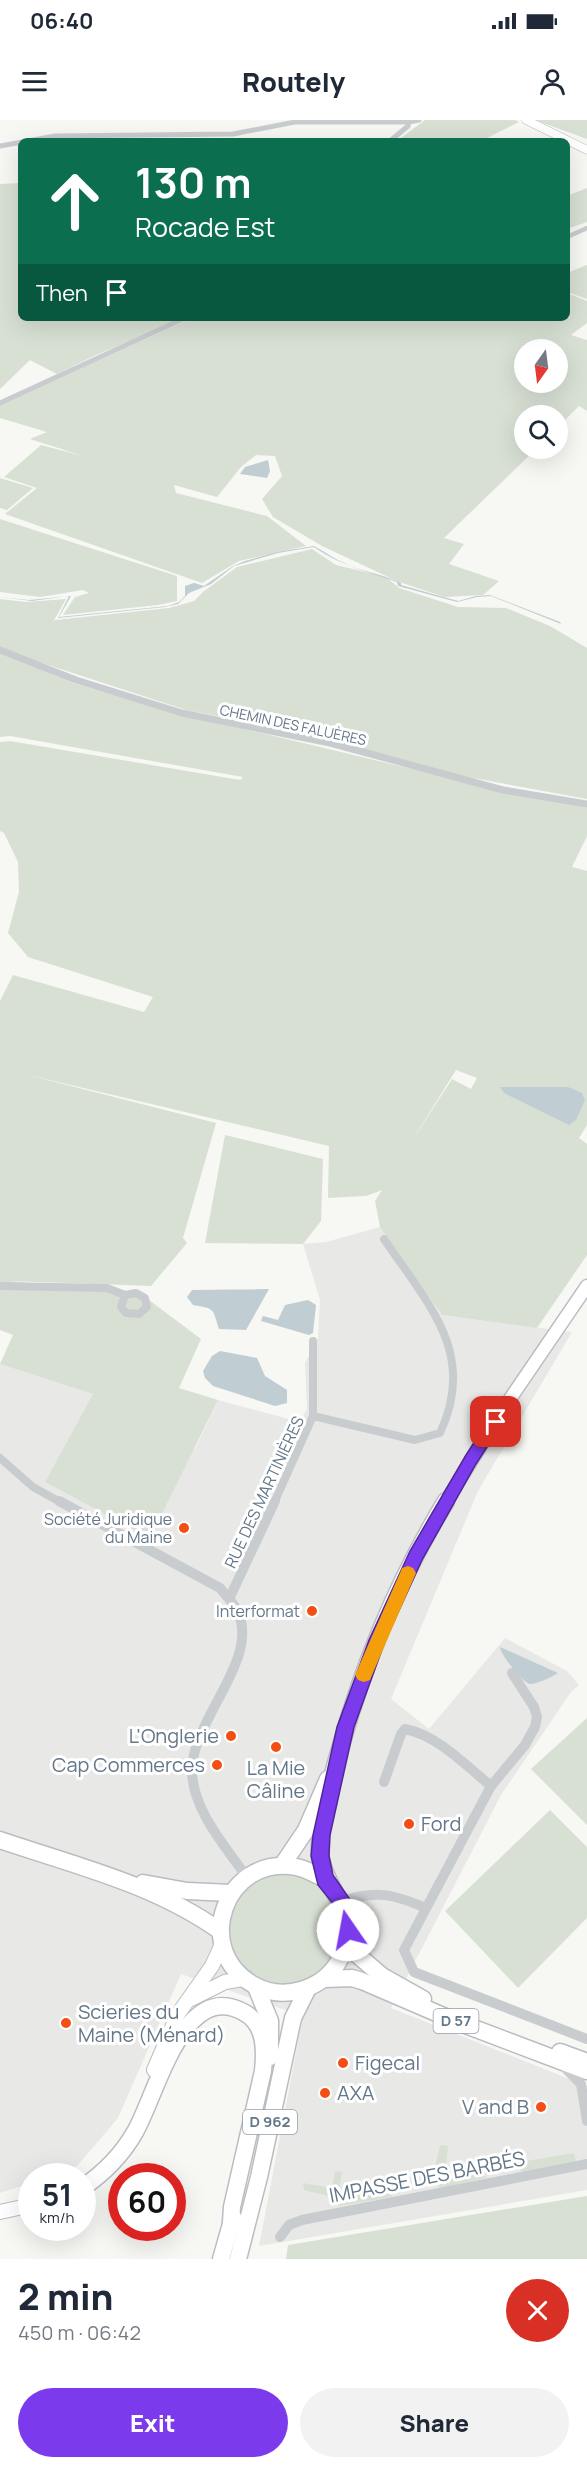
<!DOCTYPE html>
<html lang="en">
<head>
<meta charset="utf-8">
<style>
	:root { --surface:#fff; --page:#f2f2f3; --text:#1f2937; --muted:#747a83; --accent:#7c3aed }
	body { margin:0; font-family:Manrope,sans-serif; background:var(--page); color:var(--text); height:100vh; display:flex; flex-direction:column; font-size:22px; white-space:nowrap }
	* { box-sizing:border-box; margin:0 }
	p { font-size:20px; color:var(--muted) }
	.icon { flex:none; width:33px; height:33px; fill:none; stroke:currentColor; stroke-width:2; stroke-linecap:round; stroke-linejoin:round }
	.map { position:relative; height:2139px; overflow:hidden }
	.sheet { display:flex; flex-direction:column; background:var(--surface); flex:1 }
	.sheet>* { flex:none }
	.hud { position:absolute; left:18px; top:18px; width:552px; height:183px; border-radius:9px; box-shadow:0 6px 24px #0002; background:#0b6e4f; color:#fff; overflow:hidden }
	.needle { width:39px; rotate:194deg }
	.controls { position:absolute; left:514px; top:219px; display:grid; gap:12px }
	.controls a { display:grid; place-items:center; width:54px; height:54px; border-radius:50%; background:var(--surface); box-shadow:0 6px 24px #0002; font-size:30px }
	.speed { position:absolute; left:18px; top:2043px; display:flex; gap:12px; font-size:30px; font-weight:700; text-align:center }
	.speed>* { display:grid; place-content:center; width:78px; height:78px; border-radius:50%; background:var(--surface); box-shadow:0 6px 24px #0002; line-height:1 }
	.speed small { font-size:15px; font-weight:400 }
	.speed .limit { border:9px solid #d22; background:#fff; color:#111 }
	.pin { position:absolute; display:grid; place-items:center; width:51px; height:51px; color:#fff; margin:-26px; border-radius:12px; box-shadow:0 3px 9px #0006 }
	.me { position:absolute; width:66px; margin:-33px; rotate:348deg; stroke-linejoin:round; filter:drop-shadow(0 0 4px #0008) }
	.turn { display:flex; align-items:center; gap:21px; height:126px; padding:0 18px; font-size:27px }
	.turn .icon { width:78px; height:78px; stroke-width:2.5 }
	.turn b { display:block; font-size:42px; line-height:51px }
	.then { display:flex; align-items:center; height:57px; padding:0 18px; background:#0003; gap:12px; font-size:22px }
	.round { display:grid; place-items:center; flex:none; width:63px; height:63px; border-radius:32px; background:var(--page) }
	.summary { display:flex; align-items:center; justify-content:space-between; height:102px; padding:0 18px }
	h1 { font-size:36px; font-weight:800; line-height:45px }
	.button { display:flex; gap:12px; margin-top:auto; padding:12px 18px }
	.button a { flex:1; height:69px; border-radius:36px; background:var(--accent); color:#fff; font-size:24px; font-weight:800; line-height:69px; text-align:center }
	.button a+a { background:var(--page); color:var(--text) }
	.status { display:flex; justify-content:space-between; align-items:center; height:42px; padding:0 30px; background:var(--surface); direction:ltr }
	.status svg { height:16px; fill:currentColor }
	header { display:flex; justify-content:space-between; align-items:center; height:78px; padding:0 18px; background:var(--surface); font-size:27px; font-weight:800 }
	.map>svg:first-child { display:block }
</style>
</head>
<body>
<div class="status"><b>06:40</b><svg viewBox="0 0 49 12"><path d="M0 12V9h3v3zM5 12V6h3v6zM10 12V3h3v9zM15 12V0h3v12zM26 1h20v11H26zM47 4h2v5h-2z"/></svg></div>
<header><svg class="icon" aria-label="menu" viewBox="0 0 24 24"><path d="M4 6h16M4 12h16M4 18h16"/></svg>Routely<svg class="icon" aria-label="person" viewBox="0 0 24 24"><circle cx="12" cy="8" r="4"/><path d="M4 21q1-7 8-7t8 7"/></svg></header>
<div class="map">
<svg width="587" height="2139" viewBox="0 0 587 2139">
	<rect width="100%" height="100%" fill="#f7f7f3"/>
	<polygon fill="#e8e9e7" points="380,1107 442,1195 572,1212 478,1371 391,1579 429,1609 505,1518 567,1551 579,1565 571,1572 501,1675 391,1888 587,1966 587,2070 259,2126 303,1896 181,1854 118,1998 77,2046 48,2056 32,2056 31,2063 0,2073 0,1244 94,1274 195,1329 218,1280 300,1302 307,1288 305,1243 318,1218 320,1180 303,1124 326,1122"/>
	<g fill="#d8e0d4" fill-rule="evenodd">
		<polygon points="425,0 515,0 519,2 481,21 397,21"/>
		<polygon points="535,0 587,0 587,19"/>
		<polygon points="21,63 21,198 184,198 94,236 57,254 30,240 0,269 0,64"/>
		<polygon points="587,68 587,102 567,109 567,76"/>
		<polygon points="587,145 587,179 567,172 567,153"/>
		<path d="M567,173L587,181V203L571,215L587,220V291L579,286L558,307V296H525V328L536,329L444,418L464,424L449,444L499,461L483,475L445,477L399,462L322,426L273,397L262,379L282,356L275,336L256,335L241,347L217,377L174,365L176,373L267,396L306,426L239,441L202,463L5,394L37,368L4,357L41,325L83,336L30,319L47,312L0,298V285L192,198H567ZM525,230H558V262H525Z"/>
		<polygon points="0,358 33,368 7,390 0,388"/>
		<polygon points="0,399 177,456 177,481 158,485 63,495 75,477 89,473 83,470 40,477 0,472"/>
		<polygon points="312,429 336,445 386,457 399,468 458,487 506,488 550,506 587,528 587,679 430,650 259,604 186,590 30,539 0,527 0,479 26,482 66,479 53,502 55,500 169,488 194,481 203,472 237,447"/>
		<path d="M0,533L76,564L161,589L538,679L587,687V716L572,747L587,751V1005L579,1018L587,1024V1135L537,1208L442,1195L380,1107L375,1081L382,1070L366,1076L328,1078L329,1026L24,954L216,1003L183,1118L187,1123L151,1166L9,1161L141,1174L201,1219L179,1268L218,1280L150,1418L45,1362L93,1274L0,1244L13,1215L0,1210V881L13,855L144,892L153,877L28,837L8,813L19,772L18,742L4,713L0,711V622L10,621L240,660L243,657L10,616L0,617ZM456,950L477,958L471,969L452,959L410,1024Z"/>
		<polygon points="225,1015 323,1039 321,1101 303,1124 205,1123"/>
		<polygon points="587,1598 587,1705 531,1649"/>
		<polygon points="550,1690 587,1727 587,1798 518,1868 445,1791"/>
		<circle cx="285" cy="1809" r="55"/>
		<polygon points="440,2025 448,2026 446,2045 455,2046 460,2052 473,2049 479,2044 486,2050 485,2058 441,2068 434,2064 432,2060"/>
		<polygon points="517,2033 520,2042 574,2033 576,2041 522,2052 515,2044"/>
		<polygon points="335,2051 342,2052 339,2071 391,2074 392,2077 339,2086 337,2078 304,2070 303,2063 332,2068"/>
		<polygon points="587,2076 587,2139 286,2139 288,2125"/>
	</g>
	<g fill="#c0cdd2">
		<polygon points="268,340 270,351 267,358 240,354 245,347"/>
		<path d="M314,426C328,434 341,443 356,448C371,453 387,456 401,463V465L458,481L476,476L490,475L560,502L561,504L491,476L477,477L457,482L398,466L397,462C368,452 339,445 314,427L278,433L234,446L211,464L189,473L178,484L165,487L58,498L69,476L32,481L0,477L29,480L71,476L59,497L168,486L179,482L185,476V466L194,463L204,466L233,446L245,441L277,432Z"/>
		<polygon points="500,967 568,967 582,973 585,980 576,1000 569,1005 504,973"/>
		<path d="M269,1169L246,1210L219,1209C212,1188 216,1189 193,1185L187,1177L192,1170Z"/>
		<polygon points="308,1180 316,1185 313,1213 309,1215 261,1201 263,1196 278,1200 285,1185"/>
		<polygon points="220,1231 257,1238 265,1256 287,1270 287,1283 275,1286 213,1266 205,1258 203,1251 212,1236"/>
		<path d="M500,1527L558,1553C552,1557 537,1564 530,1564C523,1563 500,1534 500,1527Z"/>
	</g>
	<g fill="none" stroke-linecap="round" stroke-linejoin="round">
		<defs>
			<g id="secondary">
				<polyline points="191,1879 225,1862 243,1859"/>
				<polyline points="154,1950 178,1894 212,1846 222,1824"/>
				<polyline points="0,2092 32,2085"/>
			</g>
			<polyline id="primary-far2" points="526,0 587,30"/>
			<polyline id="primary-far1" points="445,1383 512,1276 587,1166"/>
			<g id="primary">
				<path d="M0,1720C76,1746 154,1764 220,1811"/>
				<polyline points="283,1744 306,1710 328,1659"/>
				<path d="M325,1759C316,1755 305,1748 296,1747C225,1734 191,1830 254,1865C284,1882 324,1869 340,1839C366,1792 317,1767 320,1724C323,1689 332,1655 342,1622C366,1537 400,1457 446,1381"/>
				<polyline points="143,1763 187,1771 231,1773"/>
				<polyline points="346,1825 382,1856 423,1879"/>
				<polyline points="324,1859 352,1858 362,1861 455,1901 587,1951"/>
				<polyline points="256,1867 270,1901 270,1937"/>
				<polyline points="560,1932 587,1942"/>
				<path d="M82,2068C104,2053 122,2035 135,2012C157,1974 183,1857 245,1893C266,1905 265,1931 263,1951L232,2087L231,2102"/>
				<polyline points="221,2139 233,2097"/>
				<polyline points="238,2139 259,2057 293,1898 308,1868"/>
			</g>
		</defs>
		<use href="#secondary" stroke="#b8bec2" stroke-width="16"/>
		<use href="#primary-far2" stroke="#b9bdc1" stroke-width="9"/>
		<use href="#primary-far1" stroke="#b9bdc1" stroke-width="15"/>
		<use href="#primary" stroke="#b9bdc1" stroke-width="19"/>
		<polyline stroke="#c9cccf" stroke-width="4.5" points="567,117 587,108"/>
		<g stroke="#c9cccf" stroke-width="8">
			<polyline points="0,1166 107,1168 125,1175"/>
			<polygon points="136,1173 145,1178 147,1187 139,1194 126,1193 121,1187 125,1175"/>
			<polyline points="313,1221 313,1296"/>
			<polyline points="0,1338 33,1367 62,1383"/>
			<path d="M274,1383L313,1296L415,1320L440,1313C478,1233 427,1183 384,1119"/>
		</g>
		<g stroke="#c9cccf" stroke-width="10">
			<path d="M59,1381L220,1468C225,1475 233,1482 237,1490C262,1539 191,1599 192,1652C193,1690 225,1726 246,1756"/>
			<polyline points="230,1477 275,1381"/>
			<polyline points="512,1553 534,1587 537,1597 535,1607 525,1625 491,1666 404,1830 414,1852 587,1919"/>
			<path d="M384,1662L401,1614L405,1609C439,1616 465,1645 491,1666"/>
			<path d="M342,1781C377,1770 393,1774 426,1788"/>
			<polyline points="567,1950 581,1964 587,2001"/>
			<polyline points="280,2117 289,2105 302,2100 587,2044"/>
		</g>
		<g stroke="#c9cccf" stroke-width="5">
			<polyline points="390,21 408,6 409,2"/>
			<polyline points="0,26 55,16 233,14 295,2 409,2 419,0"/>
			<polyline points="0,283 185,198"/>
		</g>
		<polyline stroke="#c9cccf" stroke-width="7" points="0,530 76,560 182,593 330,623 503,670 587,684"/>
		<use href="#secondary" stroke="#fff" stroke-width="14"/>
		<use href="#primary-far2" stroke="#fff" stroke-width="8"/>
		<use href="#primary-far1" stroke="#fff" stroke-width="12"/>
		<use href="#primary" stroke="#fff" stroke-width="16"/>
	</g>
	<polygon fill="#7c3aed" stroke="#51269a" stroke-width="1.5" points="496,1296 501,1298 503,1302 476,1344 422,1440 385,1521 354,1607 330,1715 329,1736 333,1755 351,1781 357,1810 354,1816 348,1819 341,1816 334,1785 318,1765 311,1736 313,1715 337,1607 369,1520 410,1431 466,1335 490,1298"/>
	<polygon fill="#f59e0b" points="408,1446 413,1448 416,1453 372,1555 370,1560 364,1562 358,1560 355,1555 400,1453 402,1448"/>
	<g fill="#f54e15" stroke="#fff" stroke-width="2">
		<circle cx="184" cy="1408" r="6"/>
		<circle cx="312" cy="1491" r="6"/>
		<circle cx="231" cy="1616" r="6"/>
		<circle cx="276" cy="1627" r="6"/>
		<circle cx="217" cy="1645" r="6"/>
		<circle cx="409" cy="1704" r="6"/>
		<circle cx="66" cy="1903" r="6"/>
		<circle cx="343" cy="1943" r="6"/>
		<circle cx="325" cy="1973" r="6"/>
		<circle cx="541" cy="1987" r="6"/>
	</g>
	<g text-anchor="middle" stroke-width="6" stroke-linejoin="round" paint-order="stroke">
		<g font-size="14" fill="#637788" stroke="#fff">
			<text transform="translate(293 605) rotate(12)" y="5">CHEMIN DES FALUÈRES</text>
		</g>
		<g fill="#fff" stroke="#92a0ac" stroke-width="1.5">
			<rect x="433.5" y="1889" width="45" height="24" rx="4.5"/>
			<rect x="243" y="1990" width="54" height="24" rx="4.5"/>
		</g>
		<g font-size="15" font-weight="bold" fill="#637788">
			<text x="456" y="1906">D 57</text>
			<text x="270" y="2007">D 962</text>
		</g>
		<g font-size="16" fill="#637788" stroke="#fff">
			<text transform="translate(264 1372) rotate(-65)" y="6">RUE DES MARTINIÈRES</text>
		</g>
		<g font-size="16" fill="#637788" stroke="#fff" text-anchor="end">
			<text x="172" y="1405">Société Juridique<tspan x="172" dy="18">du Maine</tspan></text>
			<text x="300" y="1497">Interformat</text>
		</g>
		<g font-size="20" fill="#637788" stroke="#fff" text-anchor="start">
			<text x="219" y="1623" text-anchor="end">L'Onglerie</text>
			<text x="205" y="1652" text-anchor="end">Cap Commerces</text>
			<text x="276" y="1655" text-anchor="middle">La Mie<tspan x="276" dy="23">Câline</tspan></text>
			<text x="421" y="1711">Ford</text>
			<text x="78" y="1899">Scieries du<tspan x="78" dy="23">Maine (Ménard)</tspan></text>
			<text x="355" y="1950">Figecal</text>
			<text x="337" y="1980">AXA</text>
			<text x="529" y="1994" text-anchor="end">V and B</text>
		</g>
		<g font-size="20" fill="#637788" stroke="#fff">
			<text transform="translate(427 2057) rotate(-11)" y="7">IMPASSE DES BARBÉS</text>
		</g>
	</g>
</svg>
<div class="controls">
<a><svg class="needle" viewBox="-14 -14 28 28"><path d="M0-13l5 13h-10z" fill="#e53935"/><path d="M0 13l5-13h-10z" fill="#747a83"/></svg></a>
<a><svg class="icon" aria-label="search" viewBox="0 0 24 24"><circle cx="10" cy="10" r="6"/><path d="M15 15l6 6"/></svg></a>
</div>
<div class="speed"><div>51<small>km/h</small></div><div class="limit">60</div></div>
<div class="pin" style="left:496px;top:1302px;background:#d93025"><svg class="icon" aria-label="arrive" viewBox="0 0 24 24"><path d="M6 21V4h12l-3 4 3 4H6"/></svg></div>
<svg class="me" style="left:348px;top:1810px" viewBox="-20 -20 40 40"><circle r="19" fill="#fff"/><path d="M0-13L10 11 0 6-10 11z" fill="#7c3aed"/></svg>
<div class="hud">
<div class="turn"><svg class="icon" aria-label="ahead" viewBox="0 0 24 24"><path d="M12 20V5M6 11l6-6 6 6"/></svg><div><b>130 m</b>Rocade Est</div></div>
<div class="then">Then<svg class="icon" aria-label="arrive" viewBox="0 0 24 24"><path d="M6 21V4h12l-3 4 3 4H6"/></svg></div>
</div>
</div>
<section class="sheet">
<div class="summary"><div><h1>2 min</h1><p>450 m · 06:42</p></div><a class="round" style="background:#d93025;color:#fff"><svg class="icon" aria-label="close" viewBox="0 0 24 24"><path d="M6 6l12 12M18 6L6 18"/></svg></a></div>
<div class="button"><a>Exit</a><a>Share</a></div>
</section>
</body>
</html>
